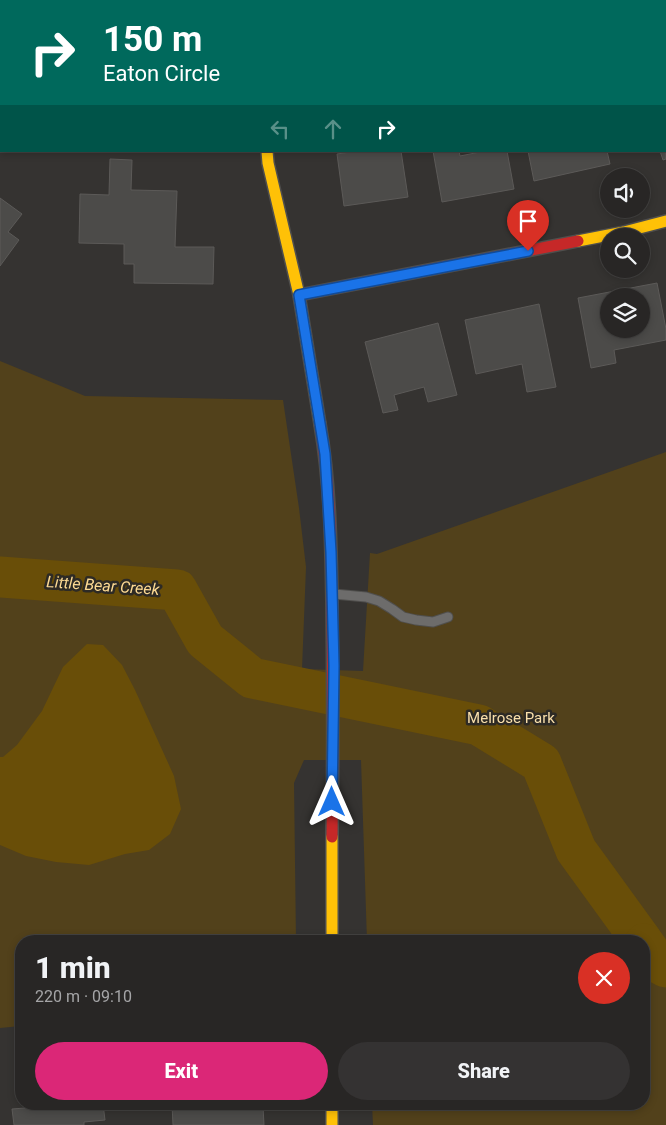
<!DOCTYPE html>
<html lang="en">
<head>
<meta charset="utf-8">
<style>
	:root { --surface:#282625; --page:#343232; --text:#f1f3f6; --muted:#a5a5a7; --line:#444342; --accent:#db2777 }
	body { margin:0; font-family:Roboto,sans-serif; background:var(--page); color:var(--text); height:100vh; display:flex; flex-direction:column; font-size:19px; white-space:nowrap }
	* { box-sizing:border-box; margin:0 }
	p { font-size:16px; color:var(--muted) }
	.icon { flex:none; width:28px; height:28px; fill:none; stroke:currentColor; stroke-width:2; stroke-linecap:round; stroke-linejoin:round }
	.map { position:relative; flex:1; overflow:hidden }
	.details { position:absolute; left:15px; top:935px; width:635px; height:175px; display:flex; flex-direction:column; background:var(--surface); border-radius:20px; box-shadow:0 2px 8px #0003,0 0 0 1px var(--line) }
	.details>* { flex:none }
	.guide { position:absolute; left:0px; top:0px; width:666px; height:152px; box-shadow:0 2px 8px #0003,0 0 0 1px var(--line); background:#00695c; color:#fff; overflow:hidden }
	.buttons { position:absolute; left:600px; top:168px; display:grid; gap:10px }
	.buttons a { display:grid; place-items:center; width:50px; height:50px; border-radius:50%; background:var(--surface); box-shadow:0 2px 8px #0003,0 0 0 1px var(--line); font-size:25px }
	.pin { position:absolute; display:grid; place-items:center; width:42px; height:42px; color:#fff; margin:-51px -21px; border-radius:50% 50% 50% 0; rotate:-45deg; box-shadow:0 0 5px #0007 }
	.pin .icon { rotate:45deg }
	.me { position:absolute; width:55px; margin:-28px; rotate:0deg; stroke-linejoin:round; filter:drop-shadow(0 0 4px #0008) }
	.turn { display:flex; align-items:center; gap:18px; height:105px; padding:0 20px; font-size:22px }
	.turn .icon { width:65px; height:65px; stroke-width:2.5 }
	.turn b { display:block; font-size:35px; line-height:42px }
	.lanes { display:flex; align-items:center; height:48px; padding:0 20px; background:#0003; justify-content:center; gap:25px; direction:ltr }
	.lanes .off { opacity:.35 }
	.round { display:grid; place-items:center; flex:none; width:52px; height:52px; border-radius:26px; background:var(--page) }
	.summary { display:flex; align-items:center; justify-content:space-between; height:85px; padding:0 20px }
	h1 { font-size:30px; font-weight:800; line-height:38px }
	.primary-button { display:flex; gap:10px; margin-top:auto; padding:10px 20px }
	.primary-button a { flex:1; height:58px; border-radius:30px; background:var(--accent); color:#fff; font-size:20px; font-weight:800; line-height:58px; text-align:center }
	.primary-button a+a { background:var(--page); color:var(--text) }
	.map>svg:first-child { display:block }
</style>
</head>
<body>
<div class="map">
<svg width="666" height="1125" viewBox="0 0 666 1125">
	<rect width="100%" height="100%" fill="#353331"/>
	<polygon fill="#52411b" points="0,361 85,396 283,400 299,508 306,567 302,669 363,671 370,553 377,554 666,452 666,1125 373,1125 372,1104 644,1104 644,941 367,941 361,760 304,760 294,783 296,941 21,941 21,1026 0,1028"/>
	<polygon fill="#694e08" points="87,644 103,645 122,665 135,690 174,776 181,809 170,834 149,850 125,854 89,865 56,862 26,856 0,845 0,757 3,757 17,745 42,711 63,667"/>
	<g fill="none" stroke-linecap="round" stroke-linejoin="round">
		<g stroke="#694e08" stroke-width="41">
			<polyline points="0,577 177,590 205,640 252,678 479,725 541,763 576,850 642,941"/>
			<polyline points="644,944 657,962 666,967"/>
		</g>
	</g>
	<g fill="#4c4b49" stroke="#5c5a58" fill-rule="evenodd">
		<polygon points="0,0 99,0 99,1 1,1 0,28"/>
		<polygon points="665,89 666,159 663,160 660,151 665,151"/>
		<polygon points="357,151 401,151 408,197 344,206 337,154"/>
		<polygon points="433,151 459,151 460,156 485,151 507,151 514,189 442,202"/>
		<polygon points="528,151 607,151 610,164 534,181"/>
		<polygon points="110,159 132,160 131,190 177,191 175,247 214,247 213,284 134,283 134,264 124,264 124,244 79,243 80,194 109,195"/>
		<polygon points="0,198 22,214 8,232 19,240 0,266"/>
		<path d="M657,283L666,329V340L614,350L616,363L591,368L578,298ZM609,296H641V329H609Z"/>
		<polygon points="539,304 556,387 527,392 522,364 476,374 465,320"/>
		<polygon points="438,323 457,395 428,402 424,387 394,395 398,410 383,413 365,342"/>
		<polygon points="24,1104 103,1104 105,1120 84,1122 84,1125 14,1125 12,1109 25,1108"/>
		<polygon points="172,1104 284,1104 284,1105 263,1106 264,1125 173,1125"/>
	</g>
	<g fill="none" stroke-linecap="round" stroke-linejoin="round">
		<defs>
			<polyline id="lane" points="334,594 366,597 379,601 392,609 403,617 416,620 433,622 448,617"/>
			<polyline id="street" points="0,99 1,99"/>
			<g id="slow">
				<polyline points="274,1 275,0"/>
				<polyline points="267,151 268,163 299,295 320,424"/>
				<polyline points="578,241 624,232 666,221"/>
				<polyline points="332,941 332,837"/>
				<polyline points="332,1104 332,1125"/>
			</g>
			<g id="jam">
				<polyline points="299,295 578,241"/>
				<path d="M320,424C330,482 331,542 332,602C333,680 333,759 332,837"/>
			</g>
		</defs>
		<use href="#lane" stroke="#504f4d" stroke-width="11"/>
		<use href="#street" stroke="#504f4d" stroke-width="21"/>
		<use href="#slow" stroke="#504f4d" stroke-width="14"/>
		<use href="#jam" stroke="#504f4d" stroke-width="14"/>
		<use href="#lane" stroke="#6d6c6b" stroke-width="9"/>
		<use href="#street" stroke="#6d6c6b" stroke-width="19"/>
		<use href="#slow" stroke="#ffc107" stroke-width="11"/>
		<use href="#jam" stroke="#c62828" stroke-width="11"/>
	</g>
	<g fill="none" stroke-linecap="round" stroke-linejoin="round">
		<defs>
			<polyline id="route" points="332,802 334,666 331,552 325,454 299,295 528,251"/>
		</defs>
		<use href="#route" stroke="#114b97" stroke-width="12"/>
		<use href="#route" stroke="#1a73e8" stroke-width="9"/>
	</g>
	<g text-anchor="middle" stroke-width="5" stroke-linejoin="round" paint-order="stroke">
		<g font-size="15" fill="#f9dfab" stroke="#2d2a25">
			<text x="511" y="723">Melrose Park</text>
		</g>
		<g font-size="16" font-style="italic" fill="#fdda93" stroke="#2d2a25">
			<text transform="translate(103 585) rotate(4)" y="6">Little Bear Creek</text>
		</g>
	</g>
</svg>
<div class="buttons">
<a><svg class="icon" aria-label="sound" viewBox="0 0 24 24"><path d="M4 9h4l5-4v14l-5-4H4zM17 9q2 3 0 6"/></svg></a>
<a><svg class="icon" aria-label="search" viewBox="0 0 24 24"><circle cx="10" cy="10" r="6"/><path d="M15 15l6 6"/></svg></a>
<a><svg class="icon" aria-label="layers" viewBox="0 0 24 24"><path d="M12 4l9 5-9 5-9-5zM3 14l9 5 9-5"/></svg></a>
</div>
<div class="pin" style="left:528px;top:251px;background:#d93025"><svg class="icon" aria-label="arrive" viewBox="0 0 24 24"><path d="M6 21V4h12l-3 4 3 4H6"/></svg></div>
<svg class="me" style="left:332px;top:802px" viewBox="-20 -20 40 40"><path d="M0-17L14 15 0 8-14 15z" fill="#1a73e8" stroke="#fff" stroke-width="4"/></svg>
<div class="guide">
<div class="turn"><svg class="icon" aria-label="right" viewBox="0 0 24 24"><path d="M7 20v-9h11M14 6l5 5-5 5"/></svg><div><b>150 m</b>Eaton Circle</div></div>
<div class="lanes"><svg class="icon off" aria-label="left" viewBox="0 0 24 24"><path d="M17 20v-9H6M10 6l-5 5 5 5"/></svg><svg class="icon off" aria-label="ahead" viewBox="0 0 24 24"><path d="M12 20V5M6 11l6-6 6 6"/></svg><svg class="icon" aria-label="right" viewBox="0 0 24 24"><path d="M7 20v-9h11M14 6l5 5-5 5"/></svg></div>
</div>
<section class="details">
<div class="summary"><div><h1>1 min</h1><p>220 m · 09:10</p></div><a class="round" style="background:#d93025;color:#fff"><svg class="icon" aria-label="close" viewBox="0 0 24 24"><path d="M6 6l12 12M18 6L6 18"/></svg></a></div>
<div class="primary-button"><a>Exit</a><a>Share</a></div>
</section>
</div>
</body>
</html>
